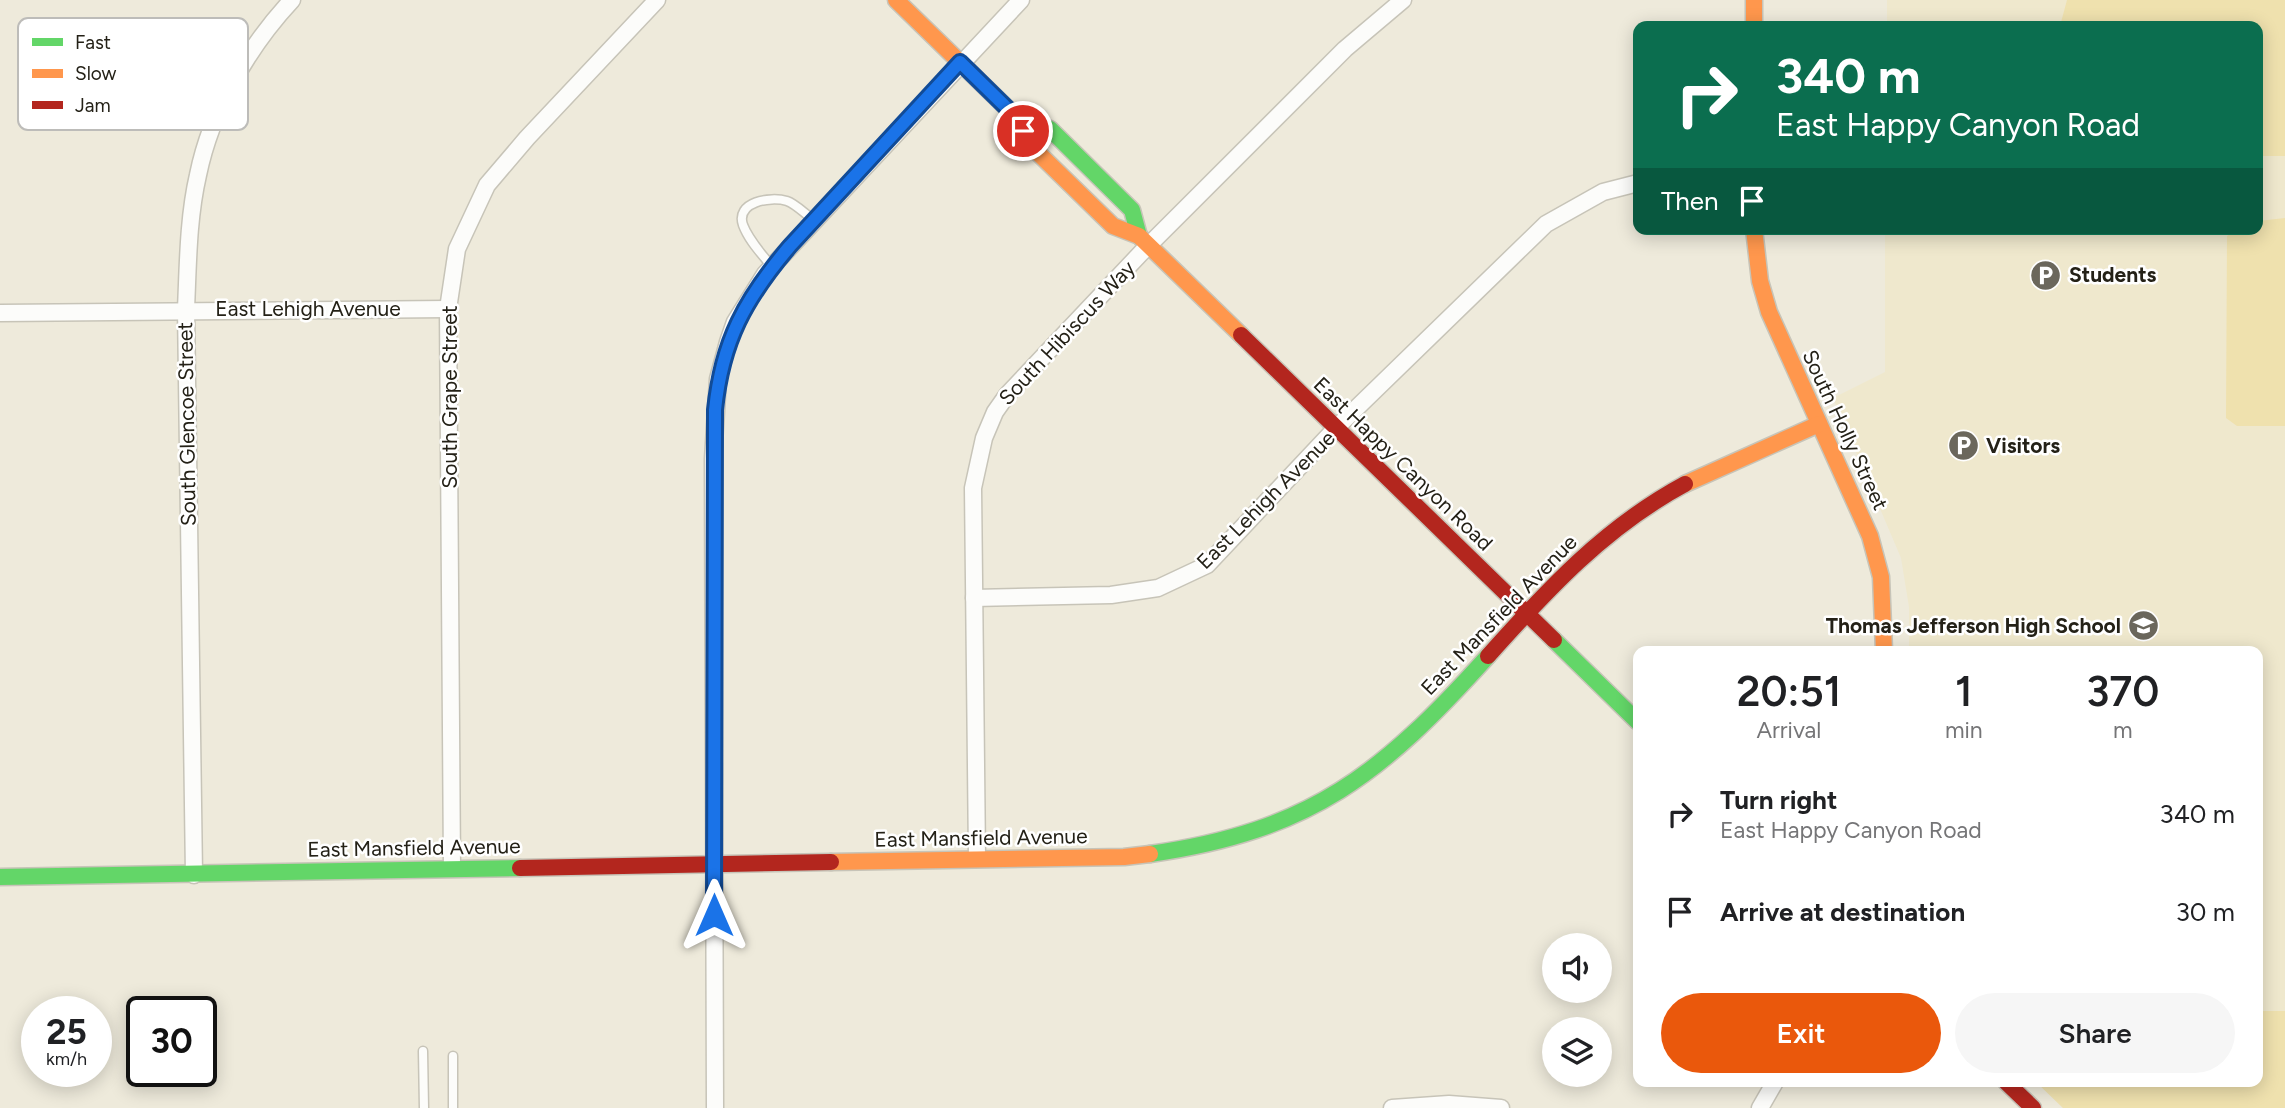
<!DOCTYPE html>
<html lang="en">
<head>
<meta charset="utf-8">
<style>
	:root { --surface:#fff; --page:#f6f6f6; --text:#202124; --muted:#757577; --accent:#ea580c }
	body { margin:0; font-family:Figtree,sans-serif; background:var(--page); color:var(--text); height:100vh; display:flex; flex-direction:column; font-size:26px; white-space:nowrap }
	* { box-sizing:border-box; margin:0 }
	p { font-size:23px; color:var(--muted) }
	.icon { flex:none; width:38px; height:38px; fill:none; stroke:currentColor; stroke-width:2; stroke-linecap:round; stroke-linejoin:round }
	.map { position:relative; flex:1; overflow:hidden }
	.drawer { position:absolute; left:1633px; top:646px; width:630px; height:441px; display:flex; flex-direction:column; background:var(--surface); border-radius:14px; box-shadow:0 4px 18px #0003 }
	.drawer>* { flex:none }
	.banner { position:absolute; left:1633px; top:21px; width:630px; height:214px; border-radius:14px; box-shadow:0 4px 18px #0003; background:#0b6e4f; color:#fff; overflow:hidden }
	.tools { position:absolute; left:1542px; top:933px; display:grid; gap:14px }
	.tools a { display:grid; place-items:center; width:70px; height:70px; border-radius:50%; background:var(--surface); box-shadow:0 4px 18px #0003; font-size:35px }
	.speed { position:absolute; left:21px; top:996px; display:flex; gap:14px; font-size:35px; font-weight:700; text-align:center }
	.speed>* { display:grid; place-content:center; width:91px; height:91px; border-radius:50%; background:var(--surface); box-shadow:0 4px 18px #0003; line-height:1 }
	.speed small { font-size:18px; font-weight:400 }
	.speed .limit { border:4px solid #111; border-radius:10px; background:#fff; color:#111 }
	.pin { position:absolute; display:grid; place-items:center; width:60px; height:60px; color:#fff; margin:-30px; border:4px solid #fff; border-radius:50%; box-shadow:0 2px 7px #0007 }
	.me { position:absolute; width:77px; margin:-38px; rotate:0deg; stroke-linejoin:round; filter:drop-shadow(0 0 5px #0008) }
	.turn { display:flex; align-items:center; gap:24px; height:147px; padding:0 28px; font-size:32px }
	.turn .icon { width:91px; height:91px; stroke-width:2.5 }
	.turn b { display:block; font-size:49px; line-height:60px }
	.then { display:flex; align-items:center; height:66px; padding:0 28px; background:#0003; gap:14px; font-size:26px }
	.eta { display:flex; justify-content:space-evenly; align-items:center; height:119px; text-align:center }
	.eta b { font-size:42px; font-weight:600; line-height:49px }
	.button { display:flex; gap:14px; margin-top:auto; padding:14px 28px }
	.button a { flex:1; height:80px; border-radius:42px; background:var(--accent); color:#fff; font-size:28px; font-weight:600; line-height:80px; text-align:center }
	.button a+a { background:var(--page); color:var(--text) }
	ul { padding:0; list-style:none }
	li { display:flex; align-items:center; gap:21px; height:98px; padding:0 28px }
	li div { flex:1 }
	li b { display:block; font-size:26px }
	li em { font-style:normal }
	.map>svg:first-child { display:block }
</style>
</head>
<body>
<div class="map">
<svg width="2285" height="1108" viewBox="0 0 2285 1108">
	<rect width="100%" height="100%" fill="#eeeadb"/>
	<polygon fill="#efe8cd" points="1887,0 2285,0 2285,1011 2258,1011 2258,651 1909,651 1909,607 1901,558 1833,398 1885,372 1885,229 2258,229 2258,26 1887,26"/>
	<g fill="#efe1ae">
		<polygon points="2067,0 2285,0 2285,156 2258,156 2258,26 2060,26"/>
		<polygon points="2285,218 2285,426 2237,426 2226,418 2227,236 2238,229 2258,229 2258,221"/>
		<polygon points="2258,1011 2285,1011 2285,1108 2063,1108 2036,1082 2258,1082"/>
	</g>
	<g fill="none" stroke-linecap="round" stroke-linejoin="round">
		<defs>
			<g id="lane">
				<path d="M772,267C762,254 749,241 743,225C735,202 770,196 787,201C796,204 806,215 814,220"/>
				<polyline points="423,1051 424,1108"/>
				<polyline points="453,1056 453,1108"/>
			</g>
			<g id="street">
				<polyline points="0,313 448,309"/>
				<polyline points="974,598 1111,595 1158,588 1207,565 1336,428 1546,224 1603,192 1638,183"/>
				<polyline points="977,858 973,488 984,438 995,412 1007,395 1141,253 1345,49 1403,0"/>
				<polyline points="452,868 448,309 457,249 487,185 527,138 657,0"/>
				<path d="M194,875L186,309C188,265 188,218 198,175C211,111 248,47 292,0"/>
				<polyline points="715,1108 713,459 718,379 728,342 735,322 765,274 1021,0"/>
				<polyline points="1392,1108 1449,1104 1501,1108"/>
				<polyline points="1760,1108 1775,1082"/>
			</g>
			<g id="fast">
				<polyline points="1014,115 1050,129 1132,210 1139,236"/>
				<polyline points="1554,640 1638,722"/>
				<path d="M1150,854C1311,831 1382,774 1488,656"/>
				<polyline points="0,877 520,868"/>
			</g>
			<g id="slow">
				<polyline points="896,0 1014,115 1032,147 1113,226 1139,236 1241,335"/>
				<polyline points="1754,0 1754,26"/>
				<polyline points="1754,229 1760,281 1769,312 1870,536 1881,577 1884,651"/>
				<polyline points="1685,484 1819,424"/>
				<polyline points="831,862 1124,857 1150,854"/>
			</g>
			<g id="jam">
				<polyline points="1241,335 1554,640"/>
				<path d="M1488,656C1547,590 1605,527 1685,484"/>
				<polyline points="520,868 831,862"/>
				<polyline points="2006,1082 2033,1108"/>
			</g>
		</defs>
		<use href="#lane" stroke="#c7c4b8" stroke-width="11"/>
		<use href="#street" stroke="#c7c4b8" stroke-width="19"/>
		<use href="#fast" stroke="#c7c4b8" stroke-width="19"/>
		<use href="#slow" stroke="#c7c4b8" stroke-width="19"/>
		<use href="#jam" stroke="#c7c4b8" stroke-width="19"/>
		<use href="#lane" stroke="#fcfcfa" stroke-width="8"/>
		<use href="#street" stroke="#fcfcfa" stroke-width="16"/>
		<use href="#fast" stroke="#63d668" stroke-width="16"/>
		<use href="#slow" stroke="#ff974d" stroke-width="16"/>
		<use href="#jam" stroke="#b3261e" stroke-width="16"/>
	</g>
	<g fill="none" stroke-linecap="round" stroke-linejoin="round">
		<defs>
			<path id="route" d="M714,915L715,410C722,341 745,299 790,246L960,62L1014,115L1023,131"/>
		</defs>
		<use href="#route" stroke="#114b97" stroke-width="18"/>
		<use href="#route" stroke="#1a73e8" stroke-width="12"/>
	</g>
	<defs>
		<symbol id="parking-disc" viewBox="-11 -11 22 22"><circle r="9.5" fill="#6b675c" stroke="#fff"/><path d="M-3.5-5.5H1a3.5 3.5 0 0 1 0 7H-1V5.5H-3.5ZM-1-3.4V-.6H.8a1.4 1.4 0 0 0 0-2.8Z" fill="#fff"/></symbol>
		<symbol id="school-disc" viewBox="-11 -11 22 22"><circle r="9.5" fill="#6b675c" stroke="#fff"/><path d="M0-5L7-2L0 1L-7-2ZM-4 1L0 2.5L4 1V4Q0 6-4 4Z" fill="#fff"/></symbol>
	</defs>
	<g fill-rule="evenodd">
		<use href="#parking-disc" x="2028" y="258" width="35" height="35"/>
		<use href="#parking-disc" x="1946" y="428" width="35" height="35"/>
		<use href="#school-disc" x="2126" y="608" width="35" height="35"/>
	</g>
	<g text-anchor="middle" stroke-width="5" stroke-linejoin="round" paint-order="stroke">
		<g font-size="21" font-weight="bold" fill="#242117" stroke="#fff" text-anchor="start">
			<text x="2069" y="282">Students</text>
			<text x="1986" y="453">Visitors</text>
			<text x="2121" y="633" text-anchor="end">Thomas Jefferson High School</text>
		</g>
		<g font-size="21" fill="#242117" stroke="#fff">
			<text x="308" y="316">East Lehigh Avenue</text>
			<text transform="translate(1067 333) rotate(-47)" y="7">South Hibiscus Way</text>
			<text transform="translate(450 397) rotate(-90)" y="7">South Grape Street</text>
			<text transform="translate(187 424) rotate(-91)" y="7">South Glencoe Street</text>
			<text transform="translate(1845 430) rotate(65)" y="7">South Holly Street</text>
			<text transform="translate(1403 464) rotate(44)" y="7">East Happy Canyon Road</text>
			<text transform="translate(1266 500) rotate(-45)" y="7">East Lehigh Avenue</text>
			<text transform="translate(1499 615) rotate(-46)" y="7">East Mansfield Avenue</text>
			<text transform="translate(981 838) rotate(-1)" y="7">East Mansfield Avenue</text>
			<text transform="translate(414 848) rotate(-1)" y="7">East Mansfield Avenue</text>
		</g>
	</g>
	<rect x="18" y="18" width="230" height="112" rx="10" fill="#fff" stroke="#bdbcb9" stroke-width="2"/>
	<rect x="32" y="38" width="31" height="8" fill="#63d668"/>
	<rect x="32" y="69" width="31" height="9" fill="#ff974d"/>
	<rect x="32" y="101" width="31" height="8" fill="#b3261e"/>
	<g font-size="19" fill="#242117">
		<text x="75" y="49">Fast</text>
		<text x="75" y="80">Slow</text>
		<text x="75" y="112">Jam</text>
	</g>
</svg>
<div class="tools">
<a><svg class="icon" aria-label="sound" viewBox="0 0 24 24"><path d="M4 9h4l5-4v14l-5-4H4zM17 9q2 3 0 6"/></svg></a>
<a><svg class="icon" aria-label="layers" viewBox="0 0 24 24"><path d="M12 4l9 5-9 5-9-5zM3 14l9 5 9-5"/></svg></a>
</div>
<div class="speed"><div>25<small>km/h</small></div><div class="limit">30</div></div>
<div class="pin" style="left:1023px;top:131px;background:#d93025"><svg class="icon" aria-label="arrive" viewBox="0 0 24 24"><path d="M6 21V4h12l-3 4 3 4H6"/></svg></div>
<svg class="me" style="left:714px;top:915px" viewBox="-20 -20 40 40"><path d="M0-17L14 15 0 8-14 15z" fill="#1a73e8" stroke="#fff" stroke-width="4"/></svg>
<div class="banner">
<div class="turn"><svg class="icon" aria-label="right" viewBox="0 0 24 24"><path d="M7 20v-9h11M14 6l5 5-5 5"/></svg><div><b>340 m</b>East Happy Canyon Road</div></div>
<div class="then">Then<svg class="icon" aria-label="arrive" viewBox="0 0 24 24"><path d="M6 21V4h12l-3 4 3 4H6"/></svg></div>
</div>
<section class="drawer">
<div class="eta">
<div><b>20:51</b><p>Arrival</p></div>
<div><b>1</b><p>min</p></div>
<div><b>370</b><p>m</p></div>
</div>
<ul>
<li><svg class="icon" aria-label="right" viewBox="0 0 24 24"><path d="M7 20v-9h11M14 6l5 5-5 5"/></svg><div><b>Turn right</b><p>East Happy Canyon Road</p></div><em>340 m</em></li>
<li><svg class="icon" aria-label="arrive" viewBox="0 0 24 24"><path d="M6 21V4h12l-3 4 3 4H6"/></svg><div><b>Arrive at destination</b></div><em>30 m</em></li>
</ul>
<div class="button"><a>Exit</a><a>Share</a></div>
</section>
</div>
</body>
</html>
